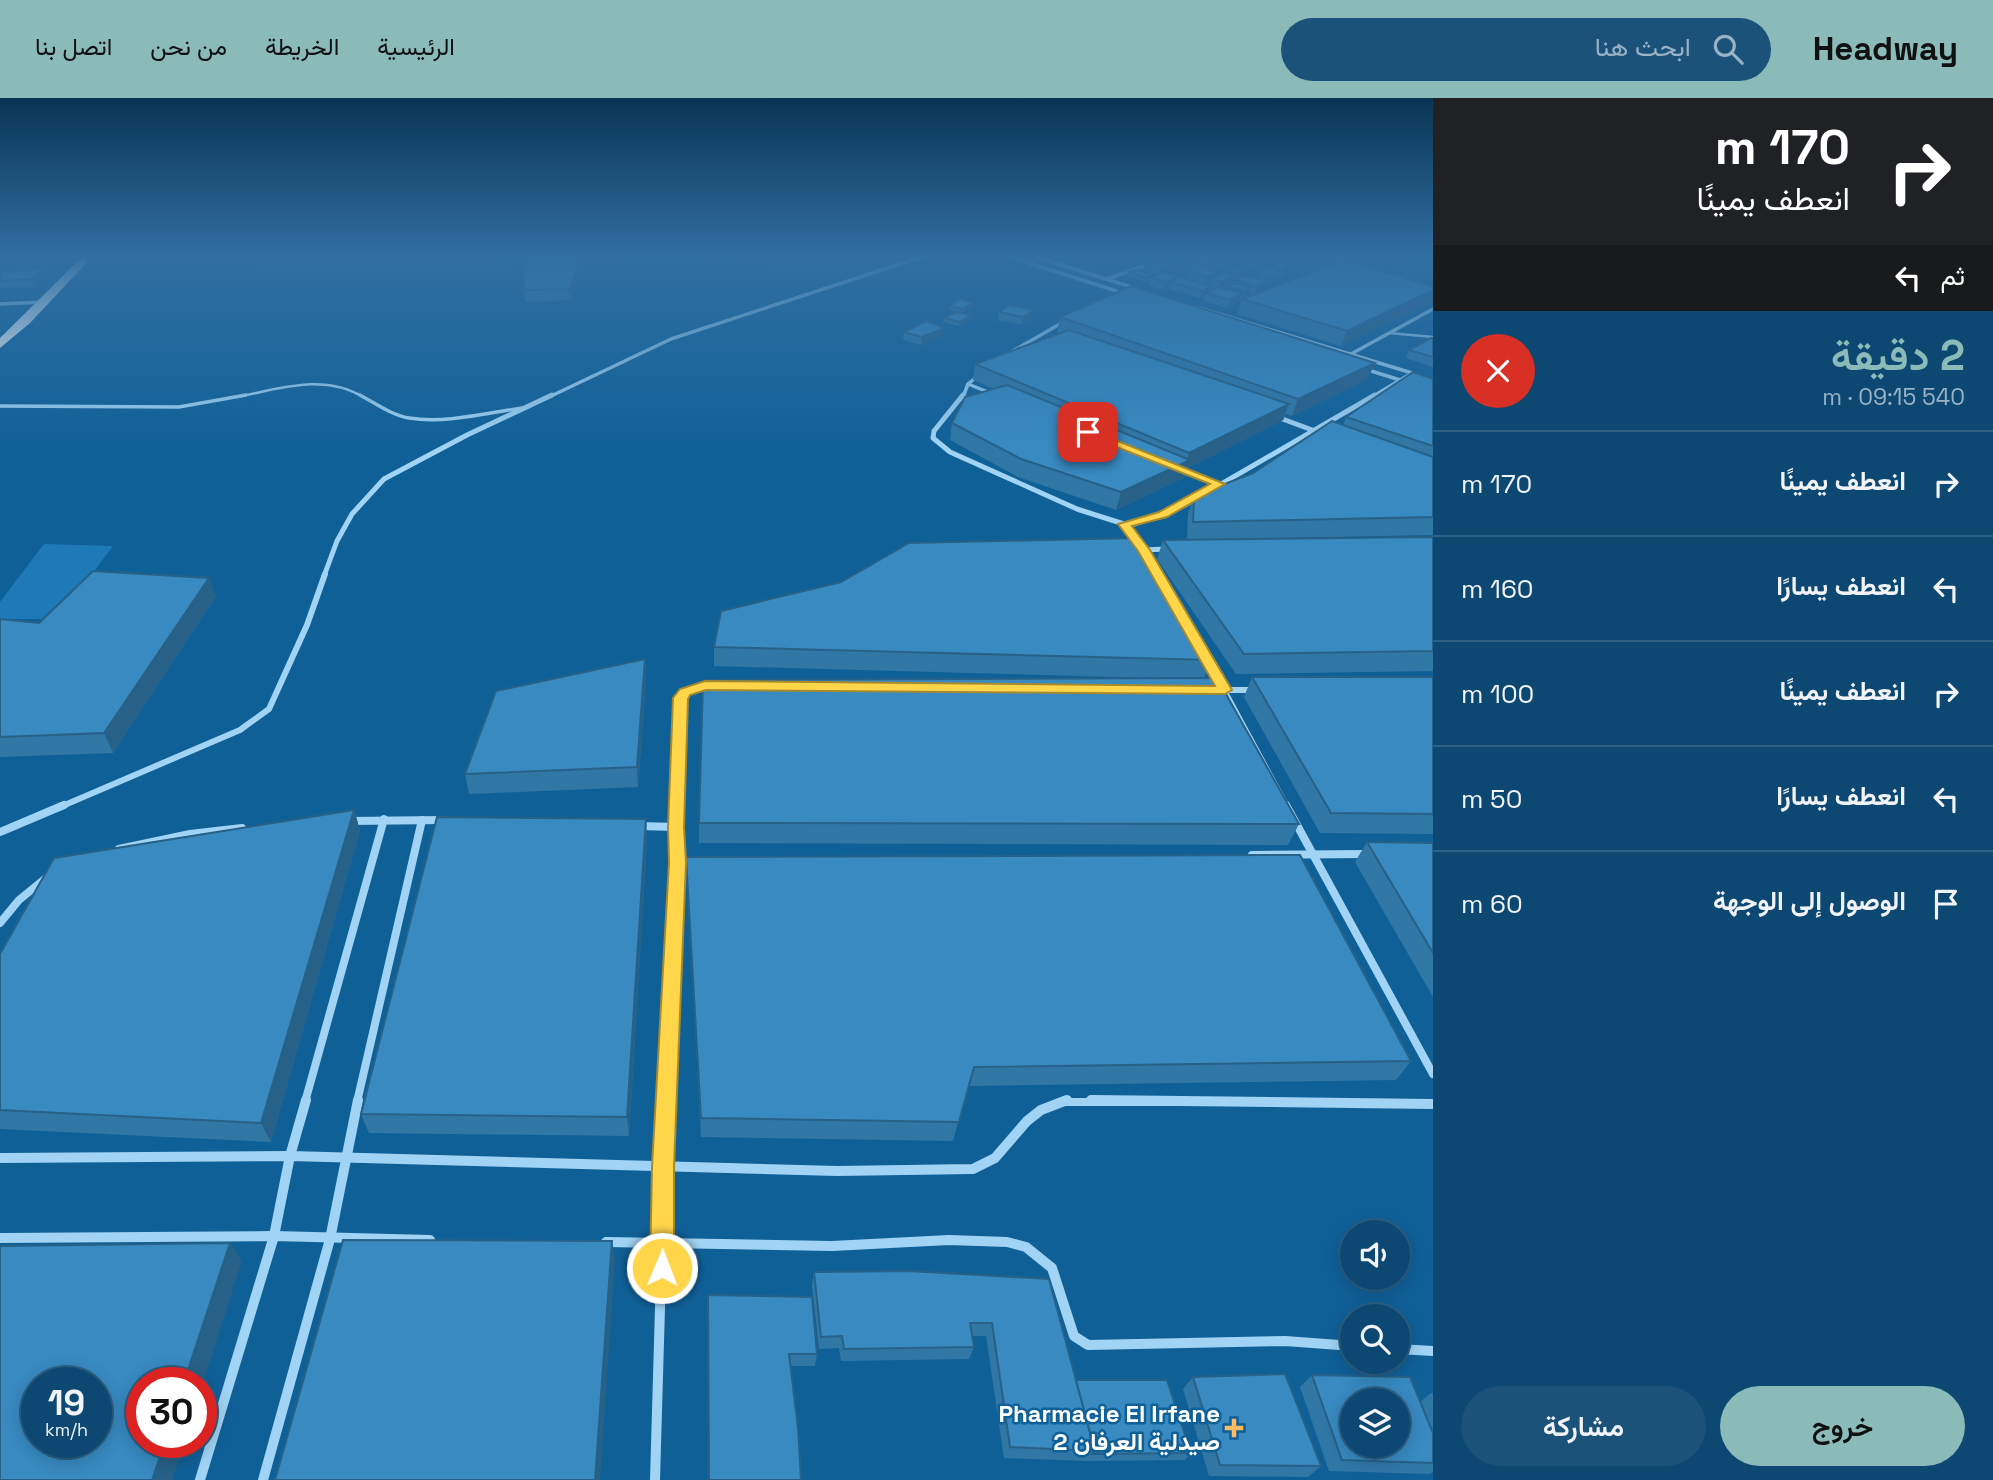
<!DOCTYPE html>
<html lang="ar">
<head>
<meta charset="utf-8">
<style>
	:root { --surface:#0c4872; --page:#1a527a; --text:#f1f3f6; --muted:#9ab2c4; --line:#2c6084; --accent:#8bbbb9 }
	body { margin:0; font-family:"Space Grotesk",Vazirmatn,sans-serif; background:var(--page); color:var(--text); direction:rtl; height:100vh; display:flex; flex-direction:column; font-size:26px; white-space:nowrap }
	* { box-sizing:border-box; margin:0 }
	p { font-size:23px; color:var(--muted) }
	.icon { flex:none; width:38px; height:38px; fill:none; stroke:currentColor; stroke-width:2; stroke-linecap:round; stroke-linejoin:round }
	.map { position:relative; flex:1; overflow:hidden; direction:ltr }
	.details { display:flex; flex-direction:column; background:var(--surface); width:560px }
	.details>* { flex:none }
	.hud { background:#202124; color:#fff; overflow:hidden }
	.tools { position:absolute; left:1340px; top:1122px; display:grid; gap:14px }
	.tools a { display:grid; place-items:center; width:70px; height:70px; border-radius:50%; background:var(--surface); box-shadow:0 4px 18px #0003,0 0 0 2px var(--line); font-size:35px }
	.speed { position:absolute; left:21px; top:1269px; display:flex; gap:14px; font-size:35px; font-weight:700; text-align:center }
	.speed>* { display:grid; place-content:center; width:91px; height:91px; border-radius:50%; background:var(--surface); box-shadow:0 4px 18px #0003,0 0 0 2px var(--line); line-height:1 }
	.speed small { font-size:18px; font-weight:400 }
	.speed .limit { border:10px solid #d22; background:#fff; color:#111 }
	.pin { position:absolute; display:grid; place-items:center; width:60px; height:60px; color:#fff; margin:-30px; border-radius:14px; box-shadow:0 4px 10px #0006 }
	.me { position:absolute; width:77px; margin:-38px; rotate:1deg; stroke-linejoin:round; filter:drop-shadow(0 0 5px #0008) }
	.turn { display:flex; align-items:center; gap:24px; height:147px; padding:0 28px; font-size:32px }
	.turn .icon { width:91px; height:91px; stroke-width:2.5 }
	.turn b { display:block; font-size:49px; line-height:60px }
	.then { display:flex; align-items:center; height:66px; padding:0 28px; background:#0003; gap:14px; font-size:26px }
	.round { display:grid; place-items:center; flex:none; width:74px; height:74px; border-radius:37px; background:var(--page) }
	.head { display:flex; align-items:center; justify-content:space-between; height:119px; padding:0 28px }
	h1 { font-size:42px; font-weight:600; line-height:52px; color:var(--accent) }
	.cta { display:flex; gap:14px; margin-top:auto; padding:14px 28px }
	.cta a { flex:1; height:80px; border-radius:42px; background:var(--accent); color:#111; font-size:28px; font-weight:600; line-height:80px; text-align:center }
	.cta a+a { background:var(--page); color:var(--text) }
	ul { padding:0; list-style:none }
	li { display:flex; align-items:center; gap:21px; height:105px; padding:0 28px; border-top:2px solid var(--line) }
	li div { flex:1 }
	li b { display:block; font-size:26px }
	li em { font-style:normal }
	header { display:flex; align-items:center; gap:42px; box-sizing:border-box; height:98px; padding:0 35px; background:var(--accent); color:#111 }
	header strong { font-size:33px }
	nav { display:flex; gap:38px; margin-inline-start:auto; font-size:24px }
	.search { width:490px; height:63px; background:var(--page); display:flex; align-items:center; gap:18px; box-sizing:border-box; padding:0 24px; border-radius:38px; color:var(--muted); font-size:26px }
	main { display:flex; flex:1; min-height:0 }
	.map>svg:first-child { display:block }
</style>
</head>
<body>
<header>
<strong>Headway</strong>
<div class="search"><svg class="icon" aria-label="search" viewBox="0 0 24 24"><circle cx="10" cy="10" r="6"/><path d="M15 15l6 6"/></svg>ابحث هنا</div>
<nav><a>الرئيسية</a><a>الخريطة</a><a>من نحن</a><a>اتصل بنا</a></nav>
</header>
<main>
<section class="details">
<div class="hud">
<div class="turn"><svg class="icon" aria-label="right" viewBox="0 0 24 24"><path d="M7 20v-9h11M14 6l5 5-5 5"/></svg><div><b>170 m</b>انعطف يمينًا</div></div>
<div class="then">ثم<svg class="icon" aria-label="left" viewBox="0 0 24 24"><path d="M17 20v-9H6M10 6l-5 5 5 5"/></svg></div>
</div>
<div class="head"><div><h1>2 دقيقة</h1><p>540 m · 09:15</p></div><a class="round" style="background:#d93025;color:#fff"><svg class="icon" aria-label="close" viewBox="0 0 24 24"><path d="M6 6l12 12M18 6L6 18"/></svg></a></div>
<ul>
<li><svg class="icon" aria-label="right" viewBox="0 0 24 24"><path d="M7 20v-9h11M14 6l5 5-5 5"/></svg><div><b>انعطف يمينًا</b></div><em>170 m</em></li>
<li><svg class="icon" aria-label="left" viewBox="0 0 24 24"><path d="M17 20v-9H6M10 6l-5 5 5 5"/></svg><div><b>انعطف يسارًا</b></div><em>160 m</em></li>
<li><svg class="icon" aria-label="right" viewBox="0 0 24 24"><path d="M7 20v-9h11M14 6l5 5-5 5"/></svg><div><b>انعطف يمينًا</b></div><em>100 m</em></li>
<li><svg class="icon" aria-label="left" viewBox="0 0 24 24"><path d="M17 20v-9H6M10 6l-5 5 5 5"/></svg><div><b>انعطف يسارًا</b></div><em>50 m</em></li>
<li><svg class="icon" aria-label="arrive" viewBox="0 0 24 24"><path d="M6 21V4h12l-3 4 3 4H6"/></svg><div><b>الوصول إلى الوجهة</b></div><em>60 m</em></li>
</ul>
<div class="cta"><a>خروج</a><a>مشاركة</a></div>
</section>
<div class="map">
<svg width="1433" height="1382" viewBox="0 0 1433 1382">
	<rect width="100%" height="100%" fill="#106098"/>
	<polygon fill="#1e7ab6" points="44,446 113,448 58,521 0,521 0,504"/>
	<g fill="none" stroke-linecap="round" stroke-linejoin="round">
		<g stroke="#a0d3f4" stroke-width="2.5">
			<polyline points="1389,235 1433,239"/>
			<path d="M237,299C279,291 323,275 363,299"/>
		</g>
		<g stroke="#a0d3f4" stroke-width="3.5">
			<path d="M360,297C375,305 391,317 409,320C445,326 486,315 522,310"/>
			<polyline points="0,308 179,309 246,297"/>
		</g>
		<g stroke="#a0d3f4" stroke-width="3.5">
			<polyline points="1007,158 1126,196"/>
			<polyline points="1033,158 1138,191"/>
			<polyline points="1332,158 1346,166"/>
			<polyline points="725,161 728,158"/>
			<polyline points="1107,181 1172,158"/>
			<polyline points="0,206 43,204"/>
			<polyline points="1199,210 1412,275"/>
			<polyline points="1351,256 1433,211"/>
			<polyline points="1006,257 1065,223"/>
			<polyline points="1365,271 1400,282"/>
			<polyline points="968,286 993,296"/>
			<polyline points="549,299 671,241 924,158"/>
			<polyline points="963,299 968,286 979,277"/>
			<polyline points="1372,299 1412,275"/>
		</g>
		<g stroke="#a0d3f4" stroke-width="5">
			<polyline points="963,297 934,333 933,340 950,354 1077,411 1124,426 1135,426 1185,407 1375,297"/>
			<polyline points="1277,319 1315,333"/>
			<polyline points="1180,370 1219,386"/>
			<polyline points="1124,426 1139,446"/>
			<polyline points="1143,452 1166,451"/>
			<polyline points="324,478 337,443 352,416 384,381 467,337 552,297"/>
		</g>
		<g stroke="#a0d3f4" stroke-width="6">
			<polyline points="1206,559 1287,709"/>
			<polyline points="1214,592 1255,592"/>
			<polyline points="60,709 240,632 269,611 307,527 325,476"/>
			<polyline points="677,709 681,600 694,590 712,588"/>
		</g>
		<g stroke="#a0d3f4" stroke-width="8">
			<polyline points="1286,707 1433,976"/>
			<polyline points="348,723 444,722"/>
			<polyline points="638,728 676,729"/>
			<polyline points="0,734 64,707"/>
			<polyline points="119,751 190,736 242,730"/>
			<polyline points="1252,757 1366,756"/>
			<polyline points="0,825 19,802 46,780"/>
			<polyline points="305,1004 384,721"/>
			<polyline points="357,1004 422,722"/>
			<polyline points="666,1004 678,764 677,707"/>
			<polyline points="1063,1004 1251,1004"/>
		</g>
		<g stroke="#a0d3f4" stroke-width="10">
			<polyline points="1091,1002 1433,1006"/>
			<polyline points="0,1060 290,1058 837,1073 973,1071 995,1060 1027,1023 1041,1012 1067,1002"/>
			<polyline points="0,1140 274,1138 430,1142"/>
			<polyline points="606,1144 832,1148 949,1142 1007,1144 1026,1149 1052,1170 1074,1238 1088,1247 1285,1243 1353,1248"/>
			<polyline points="1398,1251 1433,1253"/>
			<polyline points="200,1382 274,1138 290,1058 306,1002"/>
			<polyline points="263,1382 330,1141 358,1002"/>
			<polyline points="655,1382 666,1002"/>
		</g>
		<polygon fill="#fff" fill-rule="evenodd" points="83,158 93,158 30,225 0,250 0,240"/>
	</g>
	<g fill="#3077a6" fill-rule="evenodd">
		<polygon points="583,158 583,167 570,202 525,204 524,192"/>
		<polygon points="615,158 716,158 712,161 620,160"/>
		<path d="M1185,158H1245L1241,159L1240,161L1245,163L1243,170L1240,171L1249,173L1248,178L1258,181L1260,176L1264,172L1260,174L1244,169L1246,161L1255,158H1321L1309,159L1305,163H1302L1301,167L1287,168L1282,180L1277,178L1276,180L1266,186L1264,190L1254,196L1250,194L1249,196L1243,201L1433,189V199L1430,205L1341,248L1237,216L1242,201H1241L1240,203L1227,210L1203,203L1204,199L1200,200L1168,191L1169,189L1163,192L1149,187L1150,183L1145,184L1128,178L1129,174L1143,173L1145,167L1161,165L1162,162L1182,170L1172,174L1169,173L1167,175L1176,181L1197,184L1186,180L1188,173L1192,172L1186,170L1188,163L1191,162L1184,160ZM1213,158L1217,159L1216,160L1219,161L1217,162V164L1209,161L1212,160ZM1216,169L1225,172L1223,175L1218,177L1219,174L1212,172L1215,171ZM1233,183H1235L1234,185L1227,189L1226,191L1222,190L1232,186Z"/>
		<polygon points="1416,159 1416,158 1433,158 1433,166 1429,166 1431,163"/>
		<polygon points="44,171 46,179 36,189 0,190 0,176"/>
		<polygon points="973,205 973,208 963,214 949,212 949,208"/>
		<polygon points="1034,212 1032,220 1022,226 998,222 999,214"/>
		<polygon points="972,217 971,221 959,228 943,224 944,220"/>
		<polygon points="1060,219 1368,281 1292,318 1286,316 1283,322 1188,370 1185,379 1116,412 1018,379 950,342 952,325 994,291 973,282 975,266 1061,235 1057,234"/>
		<polygon points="904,234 943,238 921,247 903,242"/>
		<polygon points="1433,240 1433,269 1406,260 1409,252"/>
		<polygon points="1433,281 1433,437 1226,441 1433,439 1433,573 1236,576 1157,461 1163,442 1187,442 1188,416 1194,398 1253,375 1343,327 1346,319"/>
		<polygon points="216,498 113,655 0,659 0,521 39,525"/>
		<polygon points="714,549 1211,562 1204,580 1299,726 1288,747 699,745 699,725 1150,580 714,568"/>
		<polygon points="645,561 646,581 638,689 469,696 465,676"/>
		<polygon points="1252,579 1433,579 1433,736 1320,735 1244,599"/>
		<polygon points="354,712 360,732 271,1044 0,1031 0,856"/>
		<polygon points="647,741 629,1038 369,1035 361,1016"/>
		<polygon points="1367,744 1433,745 1433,899 1355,764"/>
		<polygon points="686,759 1411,963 1396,982 968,988 953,1043 701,1039"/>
		<polygon points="814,1174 1049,1181 1076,1282 1191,1355 1185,1362 1087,1363 1004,1360 986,1238 972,1238 974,1249 969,1261 841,1263 839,1250 819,1251 812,1188"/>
		<polygon points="708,1197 817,1256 815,1268 790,1268"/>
		<polygon points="1312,1277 1420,1304 1431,1295 1433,1295 1433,1374 1430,1376 1329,1373 1300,1289"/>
		<polygon points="1193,1279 1321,1368 1308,1379 1209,1378 1183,1291"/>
	</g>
	<g fill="#276187">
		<polygon points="583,158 583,167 570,202 569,191"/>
		<polygon points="1204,158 1213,158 1212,160 1202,165"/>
		<polygon points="1304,160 1301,167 1290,169 1292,162"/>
		<polygon points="1270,162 1268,170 1260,174 1263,167"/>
		<polygon points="1184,163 1182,170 1172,174 1173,167"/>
		<polygon points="1245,163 1243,170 1232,174 1234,167"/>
		<polygon points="1217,164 1215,171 1205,176 1207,168"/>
		<polygon points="1170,168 1168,175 1159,179 1161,172"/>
		<polygon points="44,171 46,179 36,189 33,181"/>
		<polygon points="1249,173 1247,181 1237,183 1239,176"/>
		<polygon points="1279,173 1276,180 1266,186 1269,179"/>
		<polygon points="1219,174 1217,182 1210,180 1209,185 1204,187 1206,179"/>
		<polygon points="1235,178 1232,186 1218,191 1220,184"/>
		<polygon points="1177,179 1175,185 1170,184 1169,189 1163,192 1165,184"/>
		<polygon points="1267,183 1264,190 1254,196 1257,188"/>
		<polygon points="1212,188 1210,196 1205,195 1204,199 1200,200 1203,193"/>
		<polygon points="1251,189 1249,196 1242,201 1245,193"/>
		<polygon points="1433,192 1433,199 1430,205 1341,248 1347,233"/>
		<polygon points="1242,195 1240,203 1227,210 1230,202"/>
		<polygon points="973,205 973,208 963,214 964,211"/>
		<polygon points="1034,212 1032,220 1022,226 1023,219"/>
		<polygon points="972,217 971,221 959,228 960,224"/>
		<polygon points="944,230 943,238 921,247 922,239"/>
		<polygon points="1375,265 1368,281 1292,318 1298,301"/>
		<polygon points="1289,306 1283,322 1188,370 1185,379 1116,412 1121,394 1187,363 1189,355"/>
		<polygon points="209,480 216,498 113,655 104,635"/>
		<polygon points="645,561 646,581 638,689 637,669"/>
		<polygon points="354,712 360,732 271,1044 261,1025"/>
		<polygon points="646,721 647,741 629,1038 627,1019"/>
		<polygon points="612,1143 615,1161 600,1382 595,1382"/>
		<polygon points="230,1145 242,1163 201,1291 201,1284 184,1284"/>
		<polygon points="165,1344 184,1344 172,1382 152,1382"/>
	</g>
	<g fill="#388ac1" stroke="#276187" stroke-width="2" fill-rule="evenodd">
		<polygon points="523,158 582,158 569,191 524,192"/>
		<polygon points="1169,158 1184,163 1173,167 1162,162"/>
		<polygon points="1231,158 1245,163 1234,167 1217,162"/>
		<polygon points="1252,158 1270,162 1263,167 1246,161"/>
		<polygon points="1267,158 1299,158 1304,160 1292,162"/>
		<polygon points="1200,159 1217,164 1207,168 1188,163"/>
		<polygon points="1345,161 1433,189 1433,192 1347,233 1242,201"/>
		<polygon points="1155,163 1170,168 1161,172 1145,167"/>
		<polygon points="1279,164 1288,166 1284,172 1269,168"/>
		<polygon points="1201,169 1219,174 1206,179 1188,173"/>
		<polygon points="1232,169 1249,173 1239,176 1224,173"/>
		<polygon points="1266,169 1279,173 1269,179 1260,176"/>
		<polygon points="44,171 33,181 0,183 0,176 2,174"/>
		<polygon points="1139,172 1155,178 1146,180 1129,174"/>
		<polygon points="1162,173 1177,179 1165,184 1151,180"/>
		<polygon points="1224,175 1235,178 1220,184 1210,180"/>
		<polygon points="1245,177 1267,183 1257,188 1235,182"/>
		<polygon points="1180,179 1212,188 1203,193 1170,184"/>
		<polygon points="1234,185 1251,189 1245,193 1227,189"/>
		<polygon points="1131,188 1375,265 1298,301 1060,219"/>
		<polygon points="1218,189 1242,195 1230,202 1205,195"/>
		<polygon points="960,201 973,205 964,211 949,208"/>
		<polygon points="1009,207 1034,212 1023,219 999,214"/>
		<polygon points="955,214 972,217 960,224 944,220"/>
		<polygon points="926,223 944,230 922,239 904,234"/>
		<polygon points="1069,232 1289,306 1189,355 975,266"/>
		<polygon points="1431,240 1433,240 1433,259 1409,252"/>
		<polygon points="1413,274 1433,281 1433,348 1346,319"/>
		<polygon points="1007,287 1190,362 1121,394 1021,361 952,325 965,299"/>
		<polygon points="1332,323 1433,359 1433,419 1193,424 1194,398 1253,375"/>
		<polygon points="1433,439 1433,553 1244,556 1163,442"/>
		<polygon points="1138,440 1211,562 714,549 721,513 841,484 909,445"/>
		<polygon points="93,473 209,480 104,635 0,639 0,521 39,525"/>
		<polygon points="645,561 637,669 465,676 496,593"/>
		<polygon points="1252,579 1433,579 1433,716 1331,715"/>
		<polygon points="1217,580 1299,726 699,725 703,582"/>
		<polygon points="354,712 261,1025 0,1012 0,856 54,760"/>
		<polygon points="437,719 646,721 627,1019 361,1016"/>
		<polygon points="1367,744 1433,745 1433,855"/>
		<polygon points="1300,757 1411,963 974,969 959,1024 701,1020 686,759"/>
		<polygon points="343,1142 612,1143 595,1382 275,1382"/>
		<path d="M230,1145L184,1284H142V1344H165L152,1382H0V1148ZM37,1284H96V1344H37Z"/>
		<polygon points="909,1173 1049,1181 1095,1353 1010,1349 992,1225 970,1225 974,1249 844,1251 842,1238 821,1239 814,1174"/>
		<polygon points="708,1197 812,1199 817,1256 789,1256 798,1330 801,1382 709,1382"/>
		<polygon points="1285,1276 1321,1368 1220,1367 1193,1279"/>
		<path d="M1312,1277L1410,1279L1433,1335V1365L1342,1362ZM1353,1302H1398V1348H1353Z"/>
		<polygon points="1076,1282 1167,1282 1191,1355 1092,1356 1095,1353"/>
	</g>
	<linearGradient id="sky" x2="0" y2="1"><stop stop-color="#093554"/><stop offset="0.45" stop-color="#316fa2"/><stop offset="1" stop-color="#316fa2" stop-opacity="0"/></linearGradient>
	<rect width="1433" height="351" fill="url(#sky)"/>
	<polygon fill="#ffd54a" stroke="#a68a30" stroke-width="2" points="1088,331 1225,386 1167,419 1132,428 1150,452 1232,592 1225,596 706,592 690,597 688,601 684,729 686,764 674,1069 674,1170 670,1178 662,1181 654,1178 650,1170 652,1069 669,764 668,729 673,600 680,591 705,583 1215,588 1138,453 1118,426 1159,414 1210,386 1084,336 1084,332"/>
	<path fill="#ffba64" stroke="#106098" stroke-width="2.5" d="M1230.5 1319.5h7v7h7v7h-7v7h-7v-7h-7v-7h7z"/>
	<g text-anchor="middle" stroke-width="5" stroke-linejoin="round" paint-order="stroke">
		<g font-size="24" font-weight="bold" fill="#fff" stroke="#106098" text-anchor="end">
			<text x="1220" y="1324">Pharmacie El Irfane<tspan x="1220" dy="28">صيدلية العرفان 2</tspan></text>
		</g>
	</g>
</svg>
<div class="tools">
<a><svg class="icon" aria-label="sound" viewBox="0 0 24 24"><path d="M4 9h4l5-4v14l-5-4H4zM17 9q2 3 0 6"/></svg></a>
<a><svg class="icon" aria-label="search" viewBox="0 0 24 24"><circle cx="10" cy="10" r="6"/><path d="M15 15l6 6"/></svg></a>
<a><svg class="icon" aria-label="layers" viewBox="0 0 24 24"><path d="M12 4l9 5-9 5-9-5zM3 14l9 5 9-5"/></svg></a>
</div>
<div class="speed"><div>19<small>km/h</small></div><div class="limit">30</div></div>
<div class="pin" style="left:1088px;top:334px;background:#d93025"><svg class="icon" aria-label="arrive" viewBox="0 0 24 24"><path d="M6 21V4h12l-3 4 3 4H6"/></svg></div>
<svg class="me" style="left:662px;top:1170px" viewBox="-20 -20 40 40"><circle r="17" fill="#ffd54a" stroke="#fff" stroke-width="3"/><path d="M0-11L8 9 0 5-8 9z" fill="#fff"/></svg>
</div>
</main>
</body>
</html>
